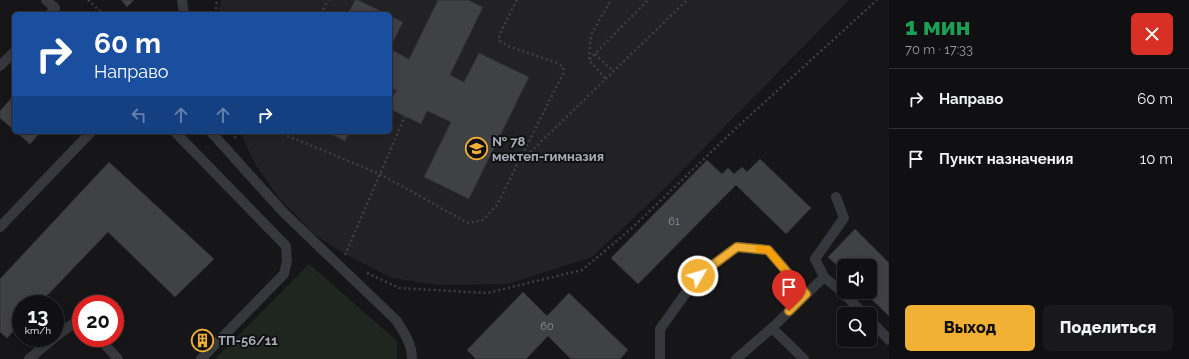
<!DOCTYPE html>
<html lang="ru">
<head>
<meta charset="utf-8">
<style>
	:root { --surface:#101012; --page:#19191b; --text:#f1f3f6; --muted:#9c9d9f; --line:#303032; --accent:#f2b134 }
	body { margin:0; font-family:Raleway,sans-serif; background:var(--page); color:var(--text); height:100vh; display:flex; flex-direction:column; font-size:15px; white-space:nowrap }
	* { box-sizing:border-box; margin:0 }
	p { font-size:13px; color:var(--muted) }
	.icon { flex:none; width:22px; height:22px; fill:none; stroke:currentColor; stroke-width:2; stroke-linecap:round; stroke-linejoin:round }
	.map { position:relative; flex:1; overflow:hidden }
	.drawer { display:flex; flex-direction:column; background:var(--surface); width:300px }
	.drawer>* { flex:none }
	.guide { position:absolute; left:12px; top:12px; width:380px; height:122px; border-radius:6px; box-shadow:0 2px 10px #0003,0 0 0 1px var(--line); background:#1a4fa0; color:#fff; overflow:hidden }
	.buttons { position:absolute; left:837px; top:259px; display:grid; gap:8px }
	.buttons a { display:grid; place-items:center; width:40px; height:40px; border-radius:6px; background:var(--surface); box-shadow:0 2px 10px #0003,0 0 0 1px var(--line); font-size:20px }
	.speed { position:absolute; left:12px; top:295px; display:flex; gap:8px; font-size:20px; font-weight:700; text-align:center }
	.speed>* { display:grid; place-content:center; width:52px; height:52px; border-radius:50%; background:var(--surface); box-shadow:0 2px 10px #0003,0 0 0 1px var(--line); line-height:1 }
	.speed small { font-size:10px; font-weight:400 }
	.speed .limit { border:6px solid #d22; background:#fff; color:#111 }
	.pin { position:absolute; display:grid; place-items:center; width:34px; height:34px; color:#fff; margin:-41px -17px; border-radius:50% 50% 50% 0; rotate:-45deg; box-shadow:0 0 4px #0007 }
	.pin .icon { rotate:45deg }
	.me { position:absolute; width:44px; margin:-22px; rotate:52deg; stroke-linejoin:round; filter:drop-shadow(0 0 3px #0008) }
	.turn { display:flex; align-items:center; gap:14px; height:84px; padding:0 16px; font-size:18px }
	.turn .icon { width:52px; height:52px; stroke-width:2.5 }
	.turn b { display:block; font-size:28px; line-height:34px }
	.lanes { display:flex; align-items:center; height:38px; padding:0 16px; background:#0003; justify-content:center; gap:20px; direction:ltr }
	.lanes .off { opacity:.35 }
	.round { display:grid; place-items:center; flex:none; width:42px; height:42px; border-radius:6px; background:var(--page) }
	.overview { display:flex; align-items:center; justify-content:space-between; height:68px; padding:0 16px }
	h1 { font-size:24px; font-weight:800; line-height:30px; color:#1e9e55 }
	.cta { display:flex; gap:8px; margin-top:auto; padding:8px 16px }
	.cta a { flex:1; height:46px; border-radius:6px; background:var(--accent); color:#111; font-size:16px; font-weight:800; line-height:46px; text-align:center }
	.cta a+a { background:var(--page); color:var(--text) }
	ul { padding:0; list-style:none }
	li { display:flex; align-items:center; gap:12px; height:60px; padding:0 16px; border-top:1px solid var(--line) }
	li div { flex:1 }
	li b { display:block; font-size:15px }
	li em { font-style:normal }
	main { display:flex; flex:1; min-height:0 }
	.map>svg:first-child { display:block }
</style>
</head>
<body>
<main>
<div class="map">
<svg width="889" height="359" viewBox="0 0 889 359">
	<rect width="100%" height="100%" fill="#161618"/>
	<polygon fill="#222225" points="221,0 849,0 661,192 592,257 507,284 437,285 392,278 345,254 315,235 279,198 255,164 240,132 390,132 390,14 218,14"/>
	<polygon fill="#1e261f" points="309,264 397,341 397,359 215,359"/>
	<g fill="#404145" stroke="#303034">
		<polygon points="121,0 134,0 127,7"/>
		<polygon points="355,0 358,0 387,14 348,14"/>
		<polygon points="438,0 468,0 483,7 450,75 464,82 479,53 529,77 469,199 424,177 451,122 427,111 421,124 390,109 390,102 396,90 390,88 390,49 409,59"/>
		<polygon points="390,16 403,22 390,48"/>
		<polygon points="14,95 14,130 0,118 0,111"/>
		<polygon points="16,132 41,132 30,144"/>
		<polygon points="326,132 350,132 345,141"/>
		<polygon points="760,159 811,208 786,234 736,185 638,284 611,258 707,160 722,174 728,168 734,174 742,167 747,172"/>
		<polygon points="109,162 214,259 175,297 108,232 39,304 21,304 21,323 7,338 0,332 0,279"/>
		<polygon points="855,229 889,263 889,316 864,292 870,292 870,266 844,266 844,272 828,257"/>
		<polygon points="523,292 547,316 569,293 628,350 620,359 571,359 548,336 526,359 476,359 467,350"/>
		<polygon points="202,328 213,339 201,351 190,340"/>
	</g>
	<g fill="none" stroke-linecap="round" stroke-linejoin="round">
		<g stroke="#3d3f44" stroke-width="2.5" stroke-dasharray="2 3" stroke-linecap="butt">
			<polyline points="88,0 103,14"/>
			<polyline points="517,0 499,35 500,41 508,46 557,63 563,67 564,72 518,163"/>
			<polyline points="215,14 217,0"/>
			<polyline points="321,14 328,0"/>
			<polyline points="595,54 613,71"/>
			<polyline points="589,59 591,35 611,0"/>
			<polyline points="605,78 589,60 648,0"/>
			<polyline points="232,132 236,139"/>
			<polyline points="278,132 380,174 468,223 483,220 497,205 517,165 687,0"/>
			<polyline points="345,255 405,116"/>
			<polyline points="367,273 399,288 487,293 582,270 632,228 734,130 877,0"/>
		</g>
		<g stroke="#37383d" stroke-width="10">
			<polyline points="46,0 55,8 50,14"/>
			<polyline points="182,0 184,14"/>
			<polyline points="0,66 14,52"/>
			<polyline points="175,132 286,246 287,261 284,274 201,359"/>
			<path d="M211,132L284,213L396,320C404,332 412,344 412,359"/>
			<polyline points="836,197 844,218 815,259 824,277 841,291 864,314"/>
			<polyline points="0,227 91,132"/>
			<polyline points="870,320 889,340"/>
			<polyline points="772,328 804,359"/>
			<polyline points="55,337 74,323 81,323"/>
			<polyline points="99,338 118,359"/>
			<polyline points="29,359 54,338"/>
			<polyline points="660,359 660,329 698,276 737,247 768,250 806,294"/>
			<polyline points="736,359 772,328 824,277"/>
		</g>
	</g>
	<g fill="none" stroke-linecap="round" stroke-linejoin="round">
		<defs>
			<polyline id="route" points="698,276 737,247 768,250 806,294 789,311"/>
		</defs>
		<use href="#route" stroke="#9d7322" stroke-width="10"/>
		<use href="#route" stroke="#f2b134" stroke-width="7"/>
		<polyline stroke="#f59e0b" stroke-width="7" points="759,249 768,250 783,268"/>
	</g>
	<defs>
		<symbol id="school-ring" viewBox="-11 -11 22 22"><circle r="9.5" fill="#111113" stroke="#f2b134" stroke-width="1.5"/><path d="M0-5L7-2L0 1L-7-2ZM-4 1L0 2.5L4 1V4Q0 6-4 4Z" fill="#f2b134"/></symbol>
		<symbol id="building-ring" viewBox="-11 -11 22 22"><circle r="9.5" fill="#111113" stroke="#f2b134" stroke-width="1.5"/><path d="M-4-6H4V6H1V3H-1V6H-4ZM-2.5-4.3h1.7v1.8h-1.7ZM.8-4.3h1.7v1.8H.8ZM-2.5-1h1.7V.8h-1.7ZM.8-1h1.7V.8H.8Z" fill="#f2b134"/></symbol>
	</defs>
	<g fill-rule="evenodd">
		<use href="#school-ring" x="464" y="136" width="25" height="25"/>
		<use href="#building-ring" x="190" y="328" width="25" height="25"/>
	</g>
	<g text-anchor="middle" stroke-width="4" stroke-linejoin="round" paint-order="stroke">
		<g font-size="11" fill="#8e929b">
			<text x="674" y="225">61</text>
			<text x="547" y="330">60</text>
		</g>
		<g font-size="13" font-weight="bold" fill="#a8adb8" stroke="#111113" text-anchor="start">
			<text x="492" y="146">№ 78<tspan x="492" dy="15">мектеп-гимназия</tspan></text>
			<text x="218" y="345">ТП-56/11</text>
		</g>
	</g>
</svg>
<div class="buttons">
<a><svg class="icon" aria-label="sound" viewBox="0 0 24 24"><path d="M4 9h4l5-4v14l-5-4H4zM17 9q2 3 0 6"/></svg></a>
<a><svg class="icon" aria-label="search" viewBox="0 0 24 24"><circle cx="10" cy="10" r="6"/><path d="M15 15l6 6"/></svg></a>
</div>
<div class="speed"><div>13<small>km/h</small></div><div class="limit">20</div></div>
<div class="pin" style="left:789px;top:311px;background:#d93025"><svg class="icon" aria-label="arrive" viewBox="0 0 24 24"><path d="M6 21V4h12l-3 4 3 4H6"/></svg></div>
<svg class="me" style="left:698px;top:276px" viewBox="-20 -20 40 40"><circle r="17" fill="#f2b134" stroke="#fff" stroke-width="3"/><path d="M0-11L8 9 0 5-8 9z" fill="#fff"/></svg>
<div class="guide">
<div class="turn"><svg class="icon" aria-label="right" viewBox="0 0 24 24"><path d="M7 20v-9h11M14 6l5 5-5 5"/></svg><div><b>60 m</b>Направо</div></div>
<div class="lanes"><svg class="icon off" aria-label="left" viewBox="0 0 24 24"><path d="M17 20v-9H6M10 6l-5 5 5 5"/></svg><svg class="icon off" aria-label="ahead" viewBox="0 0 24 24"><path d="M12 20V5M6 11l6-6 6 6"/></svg><svg class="icon off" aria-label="ahead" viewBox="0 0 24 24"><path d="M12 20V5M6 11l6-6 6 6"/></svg><svg class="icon" aria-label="right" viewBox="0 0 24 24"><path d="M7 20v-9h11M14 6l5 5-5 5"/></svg></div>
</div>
</div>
<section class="drawer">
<div class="overview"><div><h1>1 мин</h1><p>70 m · 17:33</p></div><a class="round" style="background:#d93025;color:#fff"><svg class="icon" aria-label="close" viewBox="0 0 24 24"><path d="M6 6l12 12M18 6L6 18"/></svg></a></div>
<ul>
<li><svg class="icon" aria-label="right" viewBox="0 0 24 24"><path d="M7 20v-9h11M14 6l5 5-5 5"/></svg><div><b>Направо</b></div><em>60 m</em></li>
<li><svg class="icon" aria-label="arrive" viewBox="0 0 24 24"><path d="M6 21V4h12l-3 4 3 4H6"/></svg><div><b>Пункт назначения</b></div><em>10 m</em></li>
</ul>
<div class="cta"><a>Выход</a><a>Поделиться</a></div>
</section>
</main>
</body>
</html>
